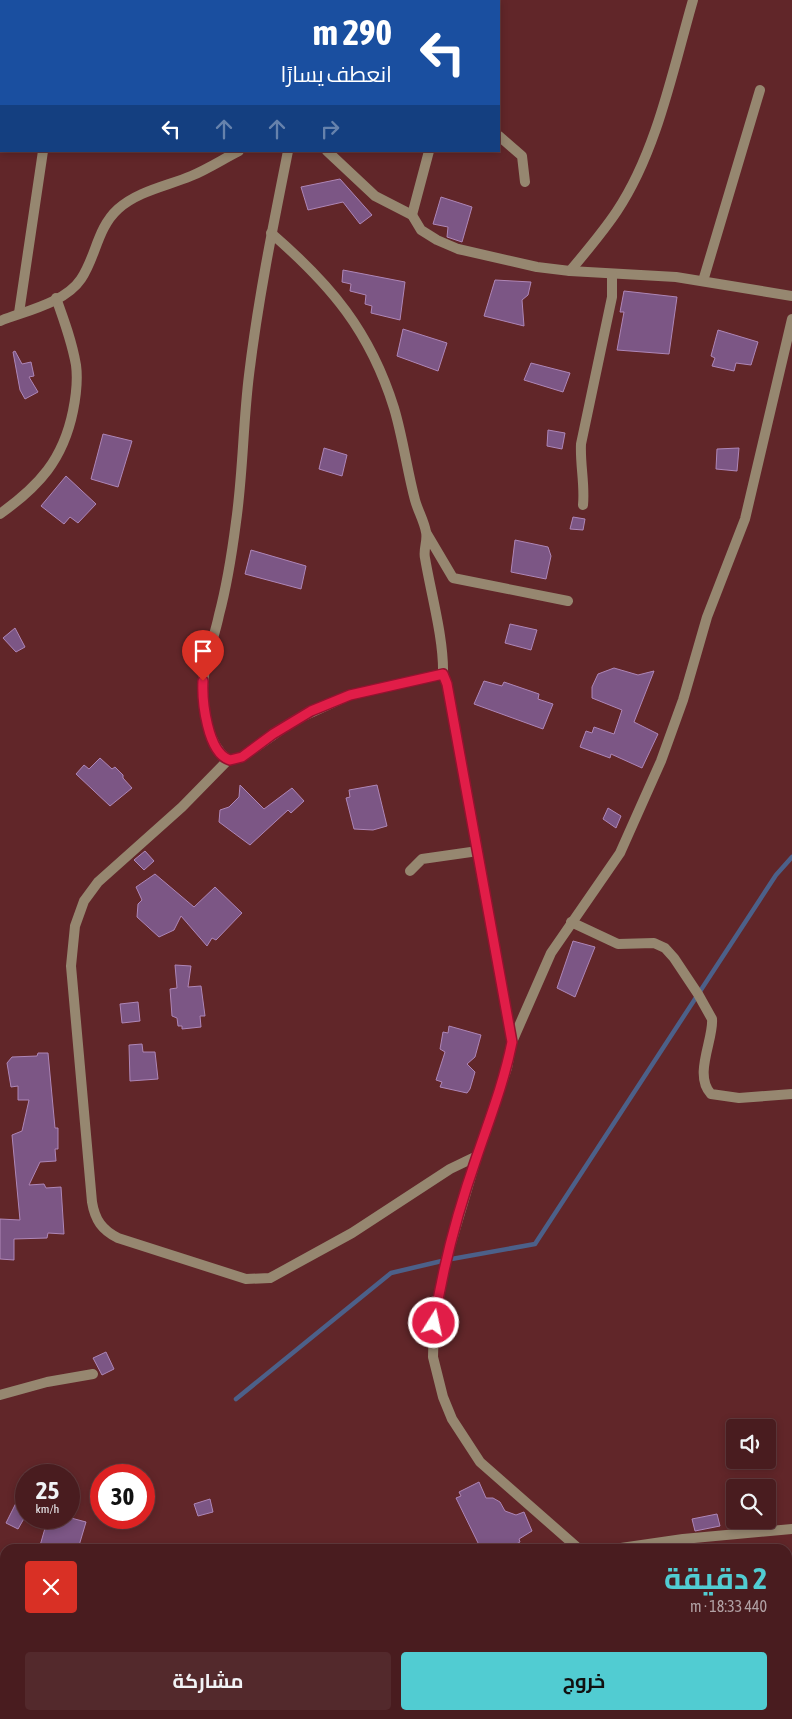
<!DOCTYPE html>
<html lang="ar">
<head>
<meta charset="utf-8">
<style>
	:root { --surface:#491c1f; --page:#53292c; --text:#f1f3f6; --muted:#b1a1a4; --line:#613a3d; --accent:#51ccd2 }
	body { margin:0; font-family:"Asap Condensed",Cairo,sans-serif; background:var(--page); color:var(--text); direction:rtl; height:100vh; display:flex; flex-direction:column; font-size:19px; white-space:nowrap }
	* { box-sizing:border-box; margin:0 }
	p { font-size:16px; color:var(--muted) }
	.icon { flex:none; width:28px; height:28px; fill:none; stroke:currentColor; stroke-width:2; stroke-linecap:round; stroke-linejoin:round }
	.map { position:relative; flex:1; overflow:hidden; direction:ltr }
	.sheet { position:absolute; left:0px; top:1544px; width:792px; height:176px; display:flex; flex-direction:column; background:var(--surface); border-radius:15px 15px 0 0; box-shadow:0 2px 8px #0003,0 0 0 1px var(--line); direction:rtl }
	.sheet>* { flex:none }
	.guide { position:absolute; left:0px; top:0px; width:500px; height:152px; box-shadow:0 2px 8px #0003,0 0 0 1px var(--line); direction:rtl; background:#1a4fa0; color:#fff; overflow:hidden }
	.tools { position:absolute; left:726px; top:1419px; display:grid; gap:10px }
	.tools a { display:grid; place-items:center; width:50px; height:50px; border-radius:5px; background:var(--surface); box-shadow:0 2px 8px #0003,0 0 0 1px var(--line); font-size:25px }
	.speed { position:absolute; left:15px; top:1464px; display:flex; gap:10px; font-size:25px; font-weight:700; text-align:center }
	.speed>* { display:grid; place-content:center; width:65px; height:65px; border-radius:50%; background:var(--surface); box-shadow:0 2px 8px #0003,0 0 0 1px var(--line); line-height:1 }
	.speed small { font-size:12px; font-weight:400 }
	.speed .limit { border:8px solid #d22; background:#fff; color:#111 }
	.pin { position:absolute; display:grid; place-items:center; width:42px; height:42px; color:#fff; margin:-51px -21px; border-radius:50% 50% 50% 0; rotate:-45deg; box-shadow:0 0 5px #0007 }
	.pin .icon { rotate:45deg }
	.me { position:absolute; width:55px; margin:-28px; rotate:10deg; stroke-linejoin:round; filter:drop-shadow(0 0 4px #0008) }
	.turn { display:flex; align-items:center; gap:18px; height:105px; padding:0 25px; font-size:22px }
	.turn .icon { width:65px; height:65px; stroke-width:2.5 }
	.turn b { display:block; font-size:35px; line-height:42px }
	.lanes { display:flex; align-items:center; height:48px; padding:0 25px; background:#0003; justify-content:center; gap:25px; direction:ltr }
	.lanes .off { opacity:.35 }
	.round { display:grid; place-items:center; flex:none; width:52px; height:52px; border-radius:5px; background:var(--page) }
	.headline { display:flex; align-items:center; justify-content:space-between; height:85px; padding:0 25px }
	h1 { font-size:30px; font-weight:700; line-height:38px; color:var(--accent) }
	.cta { display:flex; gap:10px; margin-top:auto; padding:10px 25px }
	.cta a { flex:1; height:58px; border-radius:5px; background:var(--accent); color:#111; font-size:20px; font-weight:700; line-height:58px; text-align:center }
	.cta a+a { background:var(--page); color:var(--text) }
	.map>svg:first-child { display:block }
</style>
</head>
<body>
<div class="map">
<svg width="792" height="1719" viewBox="0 0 792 1719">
	<rect width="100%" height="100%" fill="#612629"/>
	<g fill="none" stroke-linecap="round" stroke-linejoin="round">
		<polyline stroke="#4c6089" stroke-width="4.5" points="236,1399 391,1273 446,1260 535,1244 776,875 792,857"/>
	</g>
	<g fill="#7c5685" stroke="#ae86b7">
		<polygon points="340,179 372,215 360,224 343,202 308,210 301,187"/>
		<polygon points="441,197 472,207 462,242 447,237 448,227 433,224"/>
		<polygon points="343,270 405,282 400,320 371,313 372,306 365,304 366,295 350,291 351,284 342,282"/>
		<polygon points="495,280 531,282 528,295 522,300 524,326 484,316"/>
		<polygon points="624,291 677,297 669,354 617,350 624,312 620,312"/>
		<polygon points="403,329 447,343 438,371 397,356"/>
		<polygon points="718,330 758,342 751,365 736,363 734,371 712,366 715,358 711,356"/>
		<polygon points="15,351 22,364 31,362 34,376 29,377 38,392 25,399 20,390 13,352"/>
		<polygon points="531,363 570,373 563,392 524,380"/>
		<polygon points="548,430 565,433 562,449 547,446"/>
		<polygon points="103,434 132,441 118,487 91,479"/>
		<polygon points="324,448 347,455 342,476 319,469"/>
		<polygon points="739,448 737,471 716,469 717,449"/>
		<polygon points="66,476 96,504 78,523 70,517 64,524 41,506"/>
		<polygon points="573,517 585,519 583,530 570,529"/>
		<polygon points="515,540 548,547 551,556 546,579 511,572"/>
		<polygon points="251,550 306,566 301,589 245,574"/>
		<polygon points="510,624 537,630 531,650 505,643"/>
		<polygon points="15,628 25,647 16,652 3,638"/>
		<polygon points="614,668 638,675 654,671 634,722 658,734 642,768 611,754 610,758 580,747 586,731 592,733 594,727 614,734 622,710 592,698 592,687 598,674"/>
		<polygon points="484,681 502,686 504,682 539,694 538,699 553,704 543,729 474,704"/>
		<polygon points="100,758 112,769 115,767 123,775 123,778 132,788 110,806 76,774 84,765 89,769"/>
		<polygon points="240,785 264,809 292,788 304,801 291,813 288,810 250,845 219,822 220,810 229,807 239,797"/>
		<polygon points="377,785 387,826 373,830 354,829 346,798 350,797 349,790"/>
		<polygon points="608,808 621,816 616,828 603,819"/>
		<polygon points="145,851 154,861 144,870 134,860"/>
		<polygon points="155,874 194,907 215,887 242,913 216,940 212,938 207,946 181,916 174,930 159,937 137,917 138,904 142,900 136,887"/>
		<polygon points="573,941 595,947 575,997 557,988"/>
		<polygon points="175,965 191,966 188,987 201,986 205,1016 200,1016 201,1027 182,1029 182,1026 178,1026 177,1018 172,1016 170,989 177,988"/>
		<polygon points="138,1002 140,1021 122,1023 120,1004"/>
		<polygon points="449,1026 481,1035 475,1057 467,1064 475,1072 470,1089 467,1093 440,1087 442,1082 436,1080 445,1052 440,1049 443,1032 448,1033"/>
		<polygon points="142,1044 143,1052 155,1052 158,1079 130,1081 129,1045"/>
		<polygon points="38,1053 48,1053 55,1128 58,1128 58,1149 55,1149 56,1161 40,1162 29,1185 44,1184 46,1188 61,1187 64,1234 48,1233 47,1238 14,1239 14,1260 0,1259 0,1219 20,1220 12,1135 22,1131 29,1100 18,1100 18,1086 11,1087 7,1063 12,1057 37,1056"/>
		<polygon points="106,1352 114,1369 102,1375 93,1358"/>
		<polygon points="479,1482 486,1498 493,1498 500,1502 505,1511 516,1515 524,1512 532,1531 519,1539 520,1542 507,1549 481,1549 456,1498 461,1496 459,1492"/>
		<polygon points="210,1499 213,1512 198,1516 194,1504"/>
		<polygon points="16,1503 26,1508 26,1515 18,1529 6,1523"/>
		<polygon points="717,1514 720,1526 695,1531 692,1519"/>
		<polygon points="48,1518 71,1518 86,1522 78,1549 39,1549"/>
	</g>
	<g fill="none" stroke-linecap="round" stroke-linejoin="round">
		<g stroke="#968770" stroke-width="10">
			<polyline points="20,0 21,1"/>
			<polyline points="46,0 47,1"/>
			<polyline points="262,1 263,0"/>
			<polyline points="325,1 325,0"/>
			<polyline points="499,136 522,156 525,182"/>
			<path d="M288,151C273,226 258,300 249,375C243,424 243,473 236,522C232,553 227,585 219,615C214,640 203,663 203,689C203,711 208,744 227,759H234L242,757L295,720L350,695L443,674L447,684L512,1042L507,1068L477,1156L446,1260L434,1323L433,1357L443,1397L452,1419L480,1462L579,1549"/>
			<polyline points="327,151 375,196 412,215 421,230 437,240 458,249 537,267 570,271 676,277 792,296"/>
			<polyline points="412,215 429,151"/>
			<path d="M271,233C331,285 370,331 394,408C403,438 407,470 415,500C418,511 424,521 426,532C428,541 423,549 425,558C431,594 444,639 443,674"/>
			<path d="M570,271C586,252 603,232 617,211C657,151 673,69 693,0"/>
			<polyline points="703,281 760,90"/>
			<polyline points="19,313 43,151"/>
			<path d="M0,321C25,311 65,303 81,279C96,257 97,228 118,209C138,191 167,186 191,176C208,169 223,159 239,151"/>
			<path d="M583,505C585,484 580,465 581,444L612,297V274"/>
			<path d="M0,514C39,486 63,460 73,411C76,396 78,380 76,365C72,342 64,320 56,298"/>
			<polyline points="427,534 453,578 568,601"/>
			<path d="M229,759L182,807L98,882L84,901L75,926L71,966L92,1202C95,1220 102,1230 118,1238L246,1279L270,1278L352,1233L450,1169L477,1156"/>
			<polyline points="410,871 422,859 478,851"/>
			<path d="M571,922L618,944L654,943L665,948L674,958L698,994L712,1019C714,1039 693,1075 711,1094L739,1098L792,1094"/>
			<polyline points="512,1042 551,953 620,853 661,761 683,700 707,617 745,519 792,319"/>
			<polyline points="0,1395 47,1382 93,1374"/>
			<polyline points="614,1549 683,1539 792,1529"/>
			<polyline points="0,1646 5,1649"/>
			<polyline points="79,1715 83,1719"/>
		</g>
	</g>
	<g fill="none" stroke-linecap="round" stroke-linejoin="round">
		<defs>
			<path id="route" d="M203,681C202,700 207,753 230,760L242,757L273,734L311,711L350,695L443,674L447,684L512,1042C504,1082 490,1118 477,1156C458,1210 443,1266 434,1323"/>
		</defs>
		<use href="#route" stroke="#92132f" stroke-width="12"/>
		<use href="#route" stroke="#e11d48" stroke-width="9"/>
	</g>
</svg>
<div class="tools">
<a><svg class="icon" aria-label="sound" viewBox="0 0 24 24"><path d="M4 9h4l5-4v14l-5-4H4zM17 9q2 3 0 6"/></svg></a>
<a><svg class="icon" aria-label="search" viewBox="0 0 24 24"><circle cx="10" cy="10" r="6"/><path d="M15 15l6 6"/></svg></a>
</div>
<div class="speed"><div>25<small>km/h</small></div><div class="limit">30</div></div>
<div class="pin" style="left:203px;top:681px;background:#d93025"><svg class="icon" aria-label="arrive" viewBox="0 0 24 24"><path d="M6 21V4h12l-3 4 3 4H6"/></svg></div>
<svg class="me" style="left:434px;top:1323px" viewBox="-20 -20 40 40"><circle r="17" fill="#e11d48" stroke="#fff" stroke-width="3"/><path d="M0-11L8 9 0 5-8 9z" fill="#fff"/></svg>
<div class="guide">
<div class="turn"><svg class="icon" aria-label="left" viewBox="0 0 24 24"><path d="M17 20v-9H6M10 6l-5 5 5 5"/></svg><div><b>290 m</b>انعطف يسارًا</div></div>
<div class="lanes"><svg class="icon" aria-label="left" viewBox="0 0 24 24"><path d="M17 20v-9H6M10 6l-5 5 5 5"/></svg><svg class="icon off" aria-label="ahead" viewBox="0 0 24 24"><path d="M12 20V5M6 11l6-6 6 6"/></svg><svg class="icon off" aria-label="ahead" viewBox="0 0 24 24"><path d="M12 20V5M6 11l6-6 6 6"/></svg><svg class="icon off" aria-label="right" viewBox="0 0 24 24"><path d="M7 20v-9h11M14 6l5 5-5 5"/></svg></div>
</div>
<section class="sheet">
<div class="headline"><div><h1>2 دقيقة</h1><p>440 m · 18:33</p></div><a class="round" style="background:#d93025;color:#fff"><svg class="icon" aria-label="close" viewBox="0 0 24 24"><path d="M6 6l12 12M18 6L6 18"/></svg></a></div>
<div class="cta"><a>خروج</a><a>مشاركة</a></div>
</section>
</div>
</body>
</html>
